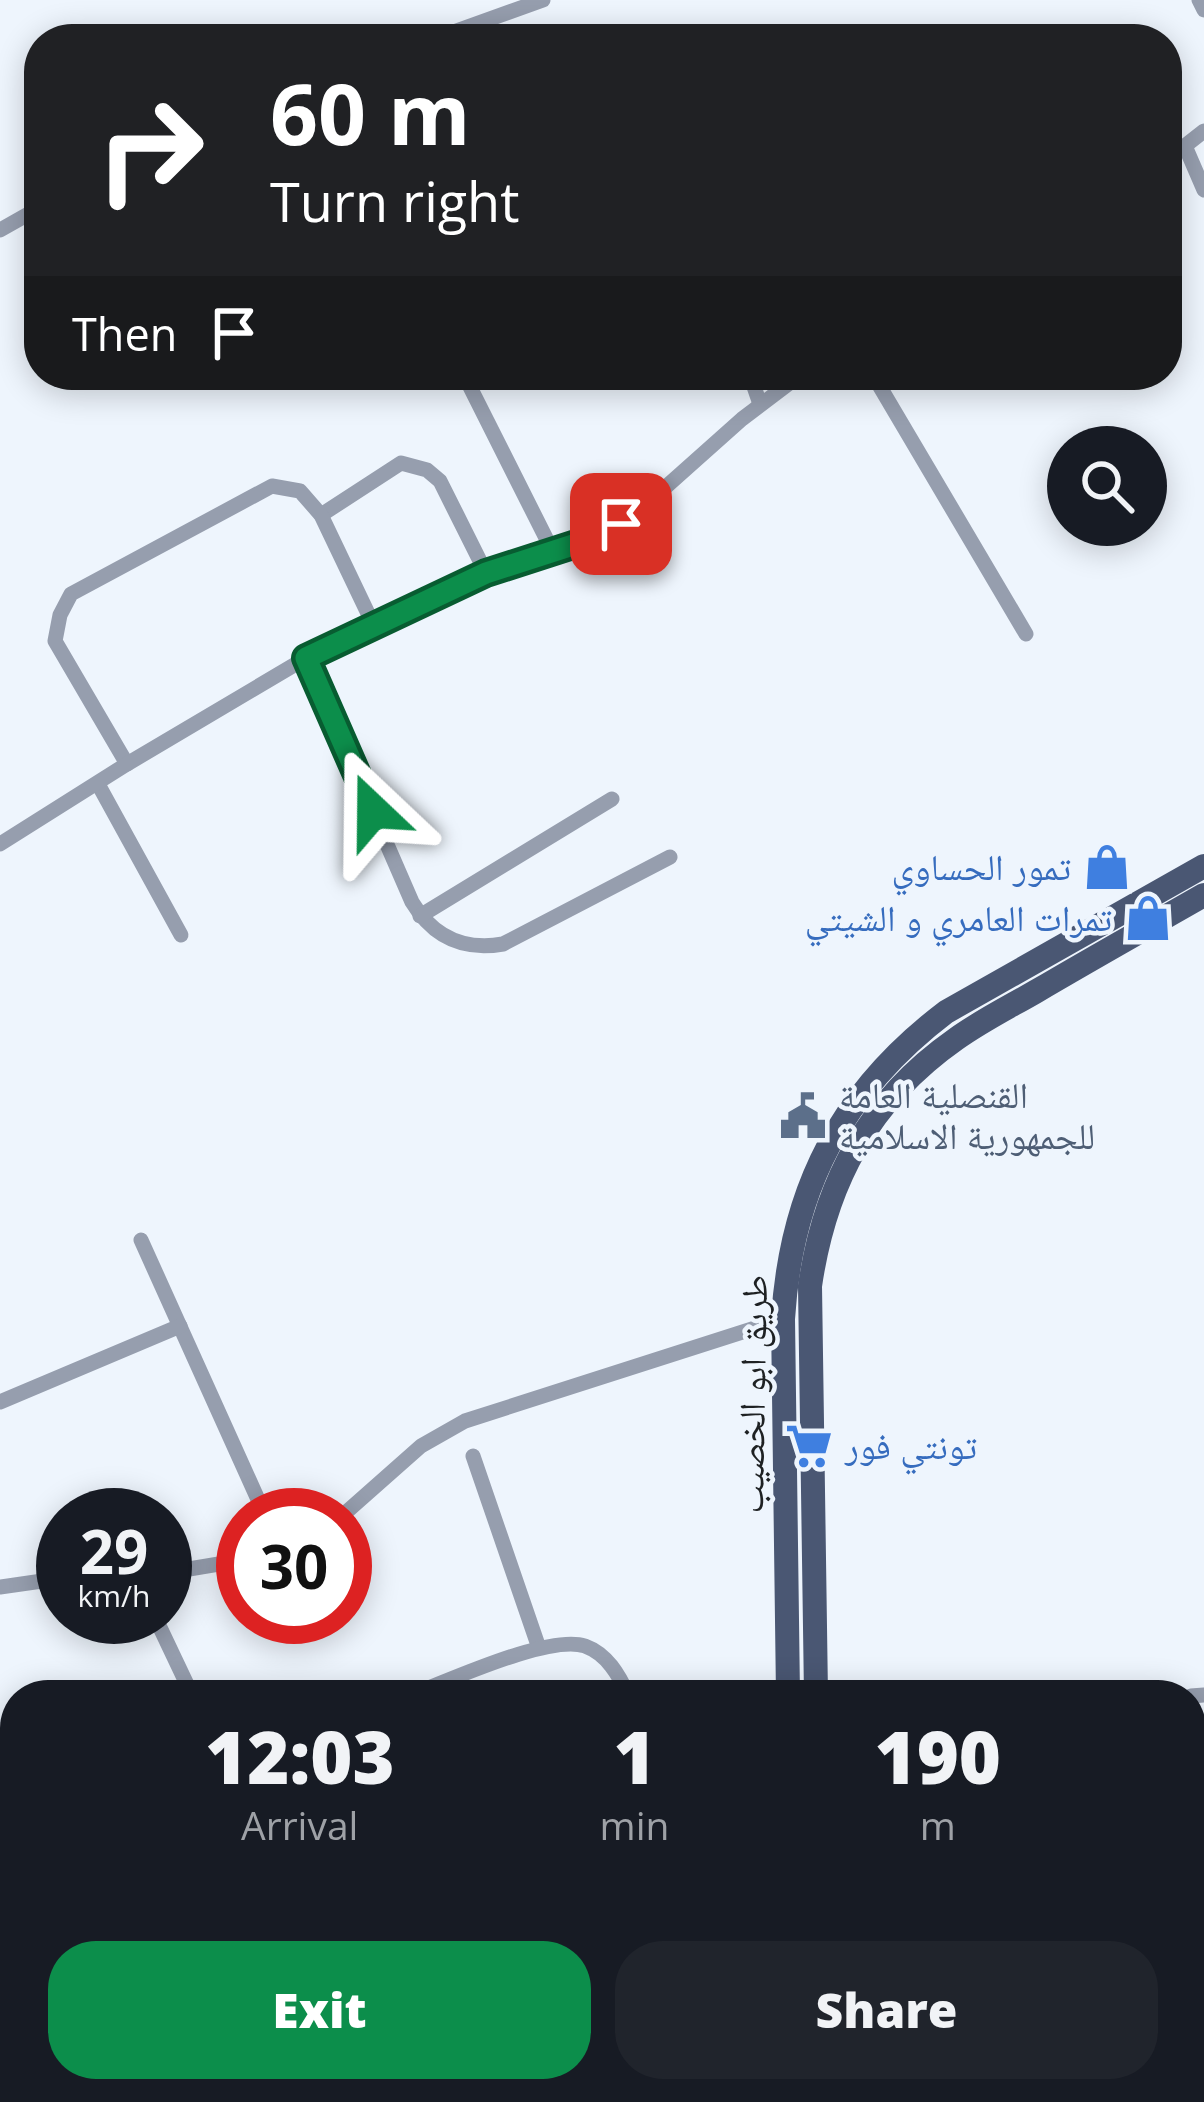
<!DOCTYPE html>
<html lang="en">
<head>
<meta charset="utf-8">
<style>
	:root { --surface:#171b24; --page:#20242c; --text:#f1f3f6; --muted:#9ea1a6; --accent:#0c8e4b }
	body { margin:0; font-family:"Open Sans","Noto Naskh Arabic",sans-serif; background:var(--page); color:var(--text); height:100vh; display:flex; flex-direction:column; font-size:45px; white-space:nowrap }
	* { box-sizing:border-box; margin:0 }
	p { font-size:39px; color:var(--muted) }
	.icon { flex:none; width:66px; height:66px; fill:none; stroke:currentColor; stroke-width:2; stroke-linecap:round; stroke-linejoin:round }
	.map { position:relative; flex:1; overflow:hidden }
	.side { position:absolute; left:0px; top:1680px; width:1206px; height:423px; display:flex; flex-direction:column; background:var(--surface); border-radius:48px 48px 0 0; box-shadow:0 6px 30px #0003 }
	.side>* { flex:none }
	.guide { position:absolute; left:24px; top:24px; width:1158px; height:366px; border-radius:48px; box-shadow:0 6px 30px #0003; background:#202124; color:#fff; overflow:hidden }
	.fabs { position:absolute; left:1047px; top:426px; display:grid; gap:24px }
	.fabs a { display:grid; place-items:center; width:120px; height:120px; border-radius:50%; background:var(--surface); box-shadow:0 6px 30px #0003; font-size:60px }
	.speed { position:absolute; left:36px; top:1488px; display:flex; gap:24px; font-size:60px; font-weight:700; text-align:center }
	.speed>* { display:grid; place-content:center; width:156px; height:156px; border-radius:50%; background:var(--surface); box-shadow:0 6px 30px #0003; line-height:1 }
	.speed small { font-size:30px; font-weight:400 }
	.speed .limit { border:18px solid #d22; background:#fff; color:#111 }
	.pin { position:absolute; display:grid; place-items:center; width:102px; height:102px; color:#fff; margin:-51px; border-radius:24px; box-shadow:0 6px 18px #0006 }
	.me { position:absolute; width:132px; margin:-66px; rotate:337deg; stroke-linejoin:round; filter:drop-shadow(0 0 9px #0008) }
	.turn { display:flex; align-items:center; gap:42px; height:252px; padding:0 48px; font-size:54px }
	.turn .icon { width:156px; height:156px; stroke-width:2.5 }
	.turn b { display:block; font-size:84px; line-height:102px }
	.then { display:flex; align-items:center; height:114px; padding:0 48px; background:#0003; gap:24px; font-size:45px }
	.eta { display:flex; justify-content:space-evenly; align-items:center; height:204px; text-align:center }
	.eta b { font-size:72px; font-weight:800; line-height:84px }
	.action { display:flex; gap:24px; margin-top:auto; padding:24px 48px }
	.action a { flex:1; height:138px; border-radius:48px; background:var(--accent); color:#fff; font-size:48px; font-weight:800; line-height:138px; text-align:center }
	.action a+a { background:var(--page); color:var(--text) }
	.map>svg:first-child { display:block }
</style>
</head>
<body>
<div class="map">
<svg width="1204" height="2102" viewBox="0 0 1204 2102">
	<rect width="100%" height="100%" fill="#eef5fd"/>
	<g fill="none" stroke-linecap="round" stroke-linejoin="round">
		<g stroke="#969eae" stroke-width="15">
			<polyline points="1199,0 1204,10"/>
			<polyline points="434,39 543,0"/>
			<polyline points="1185,146 1204,190"/>
			<polyline points="1167,160 1204,131"/>
			<polyline points="0,230 39,208"/>
			<polyline points="464,375 552,550"/>
			<polyline points="750,375 760,404"/>
			<polyline points="873,375 1026,634"/>
			<polyline points="321,515 401,463 427,470 440,481 486,573"/>
			<path d="M306,658L412,902C433,937 463,951 503,944L670,857"/>
			<polyline points="127,764 55,641 60,615 71,594 272,486 300,491 321,515 374,626"/>
			<polyline points="98,784 181,935"/>
			<polyline points="0,844 127,764 306,658 486,573 576,544 621,524 641,509 742,419 800,375"/>
			<polyline points="420,916 612,799"/>
			<polyline points="141,1240 265,1515"/>
			<polyline points="0,1402 180,1326"/>
			<polyline points="473,1456 539,1648"/>
			<polyline points="343,1515 421,1446 465,1421 783,1319"/>
			<polyline points="165,1573 243,1560"/>
			<polyline points="0,1587 63,1578"/>
			<polyline points="155,1617 192,1695"/>
			<path d="M411,1695C449,1681 549,1634 585,1646C607,1654 619,1675 628,1695"/>
			<polyline points="1191,1696 1204,1695"/>
			<polyline points="495,2088 498,2102"/>
			<polyline points="716,2088 719,2102"/>
			<polyline points="1082,2088 1088,2102"/>
			<polyline points="178,2093 194,2088"/>
		</g>
		<g stroke="#4a5773" stroke-width="24">
			<path d="M788,1695L783,1319C791,1188 842,1091 946,1012L1204,866"/>
			<path d="M816,1695L810,1286C825,1182 869,1100 956,1039C981,1021 1009,1007 1035,992C1091,959 1148,927 1204,895"/>
			<polyline points="790,2088 790,2102"/>
			<polyline points="813,2102 813,2088"/>
		</g>
	</g>
	<g fill="none" stroke-linecap="round" stroke-linejoin="round">
		<defs>
			<polyline id="route" points="373,811 306,658 486,573 576,544 621,524"/>
		</defs>
		<use href="#route" stroke="#085c31" stroke-width="30"/>
		<use href="#route" stroke="#0c8e4b" stroke-width="21"/>
	</g>
	<defs>
		<symbol id="shop-bare" viewBox="-9 -9 18 18"><path d="M-5-2.5h2.3a2.7 3.5 0 0 1 5.4 0H5L5.5 6h-11ZM-1.5-2.5h3a1.5 2.3 0 0 0-3 0Z" fill="#3f7fe0" stroke="#eef5fd" stroke-width="2.5" paint-order="stroke"/></symbol>
		<symbol id="civic-bare" viewBox="-9 -9 18 18"><path d="M-.6-6.5H3V-4.5H.6V-3L4-1V1h2V6H-6V1h2V-1L-.6-3ZM-1.2 2.5V6h2.4V2.5Z" fill="#5c6f8a" stroke="#eef5fd" stroke-width="2.5" paint-order="stroke"/></symbol>
		<symbol id="supermarket-bare" viewBox="-9 -9 18 18"><path d="M-6-5.5h2.5l.6 2H6L4.5 2H-2.5L-4.4-4H-6ZM-1.5 3.2a1.3 1.3 0 1 0 .1 0ZM3 3.2a1.3 1.3 0 1 0 .1 0Z" fill="#3f7fe0" stroke="#eef5fd" stroke-width="2.5" paint-order="stroke"/></symbol>
	</defs>
	<g fill-rule="evenodd">
		<use href="#shop-bare" x="1074" y="834" width="66" height="66"/>
		<use href="#shop-bare" x="1115" y="885" width="66" height="66"/>
		<use href="#civic-bare" x="770" y="1083" width="66" height="66"/>
		<use href="#supermarket-bare" x="776" y="1413" width="66" height="66"/>
	</g>
	<g text-anchor="middle" stroke-width="9" stroke-linejoin="round" paint-order="stroke">
		<g font-size="36" fill="#366cbe" stroke="#eef5fd" text-anchor="end">
			<text x="1071" y="880">تمور الحساوي</text>
			<text x="1112" y="931">تمرات العامري و الشيتي</text>
			<text x="845" y="1459" text-anchor="start">تونتي فور</text>
		</g>
		<g font-size="36" fill="#4e5e75" stroke="#eef5fd" text-anchor="start">
			<text x="839" y="1108">القنصلية العامة<tspan x="839" dy="41">للجمهورية الاسلامية</tspan></text>
		</g>
		<g font-size="36" fill="#1e2123" stroke="#eef5fd">
			<text transform="translate(752 1394) rotate(-89)" y="13">طريق ابو الخصيب</text>
		</g>
	</g>
</svg>
<div class="fabs">
<a><svg class="icon" aria-label="search" viewBox="0 0 24 24"><circle cx="10" cy="10" r="6"/><path d="M15 15l6 6"/></svg></a>
</div>
<div class="speed"><div>29<small>km/h</small></div><div class="limit">30</div></div>
<div class="pin" style="left:621px;top:524px;background:#d93025"><svg class="icon" aria-label="arrive" viewBox="0 0 24 24"><path d="M6 21V4h12l-3 4 3 4H6"/></svg></div>
<svg class="me" style="left:373px;top:811px" viewBox="-20 -20 40 40"><path d="M0-17L14 15 0 8-14 15z" fill="#0c8e4b" stroke="#fff" stroke-width="4"/></svg>
<div class="guide">
<div class="turn"><svg class="icon" aria-label="right" viewBox="0 0 24 24"><path d="M7 20v-9h11M14 6l5 5-5 5"/></svg><div><b>60 m</b>Turn right</div></div>
<div class="then">Then<svg class="icon" aria-label="arrive" viewBox="0 0 24 24"><path d="M6 21V4h12l-3 4 3 4H6"/></svg></div>
</div>
<section class="side">
<div class="eta">
<div><b>12:03</b><p>Arrival</p></div>
<div><b>1</b><p>min</p></div>
<div><b>190</b><p>m</p></div>
</div>
<div class="action"><a>Exit</a><a>Share</a></div>
</section>
</div>
</body>
</html>
